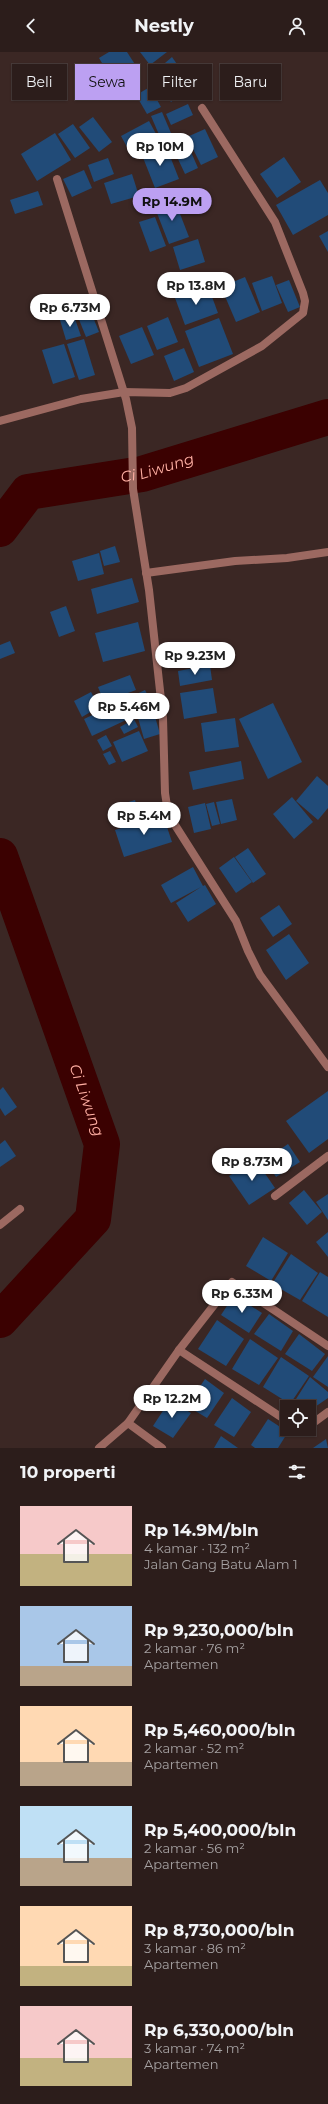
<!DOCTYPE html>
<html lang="id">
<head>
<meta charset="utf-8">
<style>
	body { margin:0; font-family:Montserrat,sans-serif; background:#382a28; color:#f1f3f6; height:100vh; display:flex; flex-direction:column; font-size:15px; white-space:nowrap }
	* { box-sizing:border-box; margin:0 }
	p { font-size:13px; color:#a6a2a3 }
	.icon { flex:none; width:22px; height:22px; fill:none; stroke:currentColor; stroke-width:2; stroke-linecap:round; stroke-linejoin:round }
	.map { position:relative; height:1396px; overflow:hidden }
	.drawer { display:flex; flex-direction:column; background:#2c1d1b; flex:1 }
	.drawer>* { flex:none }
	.banner { position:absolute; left:12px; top:12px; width:304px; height:36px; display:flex; gap:8px }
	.controls { position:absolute; left:280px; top:1348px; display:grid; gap:8px }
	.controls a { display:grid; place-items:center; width:36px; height:36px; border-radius:0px; background:#2c1d1b; box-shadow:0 1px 3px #0004,0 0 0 1px #483b3a; font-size:20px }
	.price { position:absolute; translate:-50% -34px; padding:0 9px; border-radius:14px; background:#fff; color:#222; font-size:13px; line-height:26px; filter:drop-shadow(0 1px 2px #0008) }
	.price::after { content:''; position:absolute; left:50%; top:24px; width:12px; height:9px; margin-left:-6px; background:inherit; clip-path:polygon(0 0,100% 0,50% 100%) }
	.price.current { background:#bca0f2; color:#111 }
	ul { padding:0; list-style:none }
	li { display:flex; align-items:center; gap:12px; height:100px; padding:0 20px }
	li span { display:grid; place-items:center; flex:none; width:112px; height:80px; border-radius:0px; color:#555 }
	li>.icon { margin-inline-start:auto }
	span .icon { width:48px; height:48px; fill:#fffc; stroke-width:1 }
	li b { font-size:17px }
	h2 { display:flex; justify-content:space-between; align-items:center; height:48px; padding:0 20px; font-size:17px }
	.tag { padding:0 14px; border-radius:0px; background:#2c1d1b; box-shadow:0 1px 3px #0004,0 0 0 1px #483b3a; font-size:14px; line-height:36px }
	.tag.current { background:#bca0f2; color:#111 }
	header { display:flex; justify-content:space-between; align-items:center; height:52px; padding:0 20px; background:#2c1d1b; font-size:18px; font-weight:700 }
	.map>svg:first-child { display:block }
</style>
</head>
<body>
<header><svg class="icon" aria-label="back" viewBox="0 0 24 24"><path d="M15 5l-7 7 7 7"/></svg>Nestly<svg class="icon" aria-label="person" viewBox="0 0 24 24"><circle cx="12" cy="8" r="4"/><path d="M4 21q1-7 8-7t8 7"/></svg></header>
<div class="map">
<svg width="328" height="1396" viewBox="0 0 328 1396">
	<rect width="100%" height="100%" fill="#3b2724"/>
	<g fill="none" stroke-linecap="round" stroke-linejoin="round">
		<!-- river -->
		<g stroke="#3b0101" stroke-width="36">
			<path id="s1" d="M0 477 28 440 142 422 328 365"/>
			<path id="s2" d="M0 804 102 1092 93 1167 0 1268"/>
		</g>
	</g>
	<!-- building -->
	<g fill="#214b78">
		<path d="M109 0H127L138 17 114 31 99 6Z"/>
		<path d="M140 0H167L150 13Z"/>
		<path d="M172 5 179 15 166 26 158 17Z"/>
		<path d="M183 23 191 35 171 50 163 38Z"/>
		<path d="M150 35 161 55 147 62 136 43Z"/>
		<path d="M188 52 193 63 171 73 166 62Z"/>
		<path d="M162 60 174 88 163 92 151 64Z"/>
		<path d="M93 65 112 90 99 100 79 75Z"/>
		<path d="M149 69 161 91 133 106 121 84Z"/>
		<path d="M73 72 90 96 75 106 58 82Z"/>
		<path d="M205 77 218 105 201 113 187 85Z"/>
		<path d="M55 81 71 108 37 129 21 102Z"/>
		<path d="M184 84 198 116 185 122 170 90Z"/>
		<path d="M166 94 179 127 155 136 142 103Z"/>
		<path d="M284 105 301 130 277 146 260 122Z"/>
		<path d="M108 106 114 122 94 130 88 113Z"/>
		<path d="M84 118 92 136 72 145 63 127Z"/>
		<path d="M132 122 139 144 111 152 104 131Z"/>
		<path d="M320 128 328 141V163L293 183 276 153Z"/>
		<path d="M38 139 43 153 15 162 10 148Z"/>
		<path d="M175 149 189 185 169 192 155 156Z"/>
		<path d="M155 165 166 194 150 200 139 170Z"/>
		<path d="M328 179V200L319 184Z"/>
		<path d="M198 187 205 210 180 218 173 195Z"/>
		<path d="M272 224 282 251 262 259 252 231Z"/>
		<path d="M245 225 260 260 236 270 221 235Z"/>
		<path d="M289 228 300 255 288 260 276 233Z"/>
		<path d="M208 234 218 261 185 273 175 246Z"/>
		<path d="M89 255 99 280 86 285 76 260Z"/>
		<path d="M74 264 81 284 66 288 60 268Z"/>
		<path d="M168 265 178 290 157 298 147 274Z"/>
		<path d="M219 266 233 302 199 315 185 279Z"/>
		<path d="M142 275 154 303 131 312 119 284Z"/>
		<path d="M84 287 95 323 79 328 67 292Z"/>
		<path d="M64 292 75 325 53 332 42 298Z"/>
		<path d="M184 296 194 320 174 329 164 304Z"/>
		<path d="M115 494 120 510 104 514 100 499Z"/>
		<path d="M99 501 104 522 78 529 72 509Z"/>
		<path d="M132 526 139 550 97 562 91 537Z"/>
		<path d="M66 554 75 579 59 585 50 560Z"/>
		<path d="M138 570 145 599 103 610 95 581Z"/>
		<path d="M10 589 15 601 0 607V593Z"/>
		<path d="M202 593 205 608 179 614 176 599Z"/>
		<path d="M210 613 212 628 180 634 178 619Z"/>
		<path d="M130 623 136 638 104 650 98 635Z"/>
		<path d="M213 636 217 661 184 667 180 641Z"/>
		<path d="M145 638 154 655 92 684 84 667Z"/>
		<path d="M91 640 99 655 82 665 74 649Z"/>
		<path d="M273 651 302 710 268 727 239 667Z"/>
		<path d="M154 661 160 682 144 687 138 666Z"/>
		<path d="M235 666 239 695 205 700 201 671Z"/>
		<path d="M134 667 138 675 124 682 120 675Z"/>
		<path d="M139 679 148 699 122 710 113 690Z"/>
		<path d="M106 683 112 694 103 699 97 688Z"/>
		<path d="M110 699 116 710 109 713 103 702Z"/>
		<path d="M241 709 244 727 193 738 189 720Z"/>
		<path d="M317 724 328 734V756L318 768 296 749Z"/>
		<path d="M292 745 313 770 294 787 273 762Z"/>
		<path d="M232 747 237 768 221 772 216 750Z"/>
		<path d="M135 748 140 765 114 773 109 756Z"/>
		<path d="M214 750 220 772 212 774 206 752Z"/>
		<path d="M205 751 211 777 194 781 188 755Z"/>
		<path d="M163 763 172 790 124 805 115 778Z"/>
		<path d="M248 796 266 822 253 831 235 805Z"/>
		<path d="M234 805 252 830 236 841 219 816Z"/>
		<path d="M193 815 203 834 205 833 216 852 188 870 176 851 201 835 171 851 161 833Z"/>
		<path d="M279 853 292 872 273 885 260 866Z"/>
		<path d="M289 882 309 911 286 928 266 898Z"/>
		<path d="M3 1035 17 1055 5 1064 0 1056V1038Z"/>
		<path d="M328 1039V1087L309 1101 286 1069Z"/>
		<path d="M5 1088 16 1104 0 1115V1092Z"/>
		<path d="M288 1092 300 1110 276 1125 265 1108Z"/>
		<path d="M255 1107 275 1136 249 1153 229 1124Z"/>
		<path d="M304 1138 322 1160 307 1173 289 1151Z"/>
		<path d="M328 1142V1168L316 1150Z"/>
		<path d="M328 1180V1205L316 1190Z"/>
		<path d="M263 1185 288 1201 271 1229 246 1214Z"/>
		<path d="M291 1202 318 1221 300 1248 272 1232Z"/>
		<path d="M320 1220 328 1225V1265L302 1249Z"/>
		<path d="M234 1243 262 1261 249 1281 221 1263Z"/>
		<path d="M269 1262 293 1279 281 1299 254 1282Z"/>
		<path d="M217 1268 244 1287 226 1314 198 1297Z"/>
		<path d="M299 1282 325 1302 312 1319 285 1302Z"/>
		<path d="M250 1287 278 1306 259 1333 232 1317Z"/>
		<path d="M328 1304V1335L313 1325Z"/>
		<path d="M281 1305 309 1324 290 1352 263 1335Z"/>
		<path d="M310 1325 328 1340V1346L309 1359V1355H291Z"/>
		<path d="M205 1327 224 1341 207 1366 187 1354Z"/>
		<path d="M232 1346 251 1360 234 1385 214 1373Z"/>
		<path d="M170 1348 191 1361 173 1386 153 1374Z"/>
		<path d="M268 1367 288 1380 278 1396H255L251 1393Z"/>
		<path d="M221 1384 238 1396H214Z"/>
		<path d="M326 1387 328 1396H313Z"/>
	</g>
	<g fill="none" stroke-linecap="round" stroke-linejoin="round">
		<!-- minor -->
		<g stroke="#9c6961" stroke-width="8">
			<path d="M57 127 126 347 132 376 133 437 149 538 163 666 165 741 167 754 175 773 236 869 248 899 260 923 328 1015"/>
			<path d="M0 369 81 347 124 340 170 341 186 336 262 294 303 261 305 249 303 241 275 170 202 56"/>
			<path d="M146 521 235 509 287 506 328 500"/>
			<path d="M275 1144 328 1104"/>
			<path d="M0 1173 20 1157"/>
			<path d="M179 1298 287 1369"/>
			<path d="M309 1374 328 1360"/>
			<path d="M299 1377 302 1379 304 1377"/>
			<path d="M99 1396 128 1371"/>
			<path d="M162 1396 128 1371 179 1298 232 1230 328 1294"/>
		</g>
	</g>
	<g text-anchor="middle" stroke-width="3.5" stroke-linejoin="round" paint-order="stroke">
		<!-- water labels -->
		<g font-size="15" font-style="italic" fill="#ffafa3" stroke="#311d1a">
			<text dy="5" stroke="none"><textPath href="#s1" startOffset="178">Ci Liwung</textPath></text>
			<text dy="5" stroke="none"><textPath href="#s2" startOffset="259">Ci Liwung</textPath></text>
		</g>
	</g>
</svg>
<div class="controls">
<a><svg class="icon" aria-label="locate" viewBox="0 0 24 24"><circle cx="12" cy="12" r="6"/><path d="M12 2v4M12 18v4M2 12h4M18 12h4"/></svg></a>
</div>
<b class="price" style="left:160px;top:115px">Rp 10M</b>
<b class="price current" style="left:172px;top:170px">Rp 14.9M</b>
<b class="price" style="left:196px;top:254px">Rp 13.8M</b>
<b class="price" style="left:70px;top:276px">Rp 6.73M</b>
<b class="price" style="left:195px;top:624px">Rp 9.23M</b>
<b class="price" style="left:129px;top:675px">Rp 5.46M</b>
<b class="price" style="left:144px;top:784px">Rp 5.4M</b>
<b class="price" style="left:252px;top:1130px">Rp 8.73M</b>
<b class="price" style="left:242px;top:1262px">Rp 6.33M</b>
<b class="price" style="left:172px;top:1367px">Rp 12.2M</b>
<div class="banner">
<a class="tag">Beli</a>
<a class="tag current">Sewa</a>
<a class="tag">Filter</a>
<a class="tag">Baru</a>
</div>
</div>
<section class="drawer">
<h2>10 properti<svg class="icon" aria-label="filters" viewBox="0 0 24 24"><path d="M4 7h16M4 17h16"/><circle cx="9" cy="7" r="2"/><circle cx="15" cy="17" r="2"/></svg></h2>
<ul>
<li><span style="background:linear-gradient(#f6c9c9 60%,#c2b280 0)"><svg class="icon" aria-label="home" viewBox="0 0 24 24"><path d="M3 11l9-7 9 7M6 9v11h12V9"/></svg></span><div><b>Rp 14.9M/bln</b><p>4 kamar · 132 m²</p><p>Jalan Gang Batu Alam 1</p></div></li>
<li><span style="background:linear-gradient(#a9c7e8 75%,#b9a48a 0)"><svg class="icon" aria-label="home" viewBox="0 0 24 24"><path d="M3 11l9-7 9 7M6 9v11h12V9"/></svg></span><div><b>Rp 9,230,000/bln</b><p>2 kamar · 76 m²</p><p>Apartemen</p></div></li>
<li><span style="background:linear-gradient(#ffd9b3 70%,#b9a48a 0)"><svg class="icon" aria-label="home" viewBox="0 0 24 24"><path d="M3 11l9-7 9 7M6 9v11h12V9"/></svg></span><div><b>Rp 5,460,000/bln</b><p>2 kamar · 52 m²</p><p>Apartemen</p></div></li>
<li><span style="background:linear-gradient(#bfe0f5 65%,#b9a48a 0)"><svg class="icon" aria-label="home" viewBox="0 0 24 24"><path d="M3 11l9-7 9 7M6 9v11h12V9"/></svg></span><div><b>Rp 5,400,000/bln</b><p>2 kamar · 56 m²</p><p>Apartemen</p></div></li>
<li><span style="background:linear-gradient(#ffd9b3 75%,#c2b280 0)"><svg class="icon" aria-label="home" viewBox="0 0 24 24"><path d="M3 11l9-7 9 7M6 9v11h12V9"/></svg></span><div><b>Rp 8,730,000/bln</b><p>3 kamar · 86 m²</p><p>Apartemen</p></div></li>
<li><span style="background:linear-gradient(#f6c9c9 65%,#c2b280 0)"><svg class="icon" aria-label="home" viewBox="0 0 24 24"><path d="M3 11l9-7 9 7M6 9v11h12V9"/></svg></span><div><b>Rp 6,330,000/bln</b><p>3 kamar · 74 m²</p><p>Apartemen</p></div></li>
</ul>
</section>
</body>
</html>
